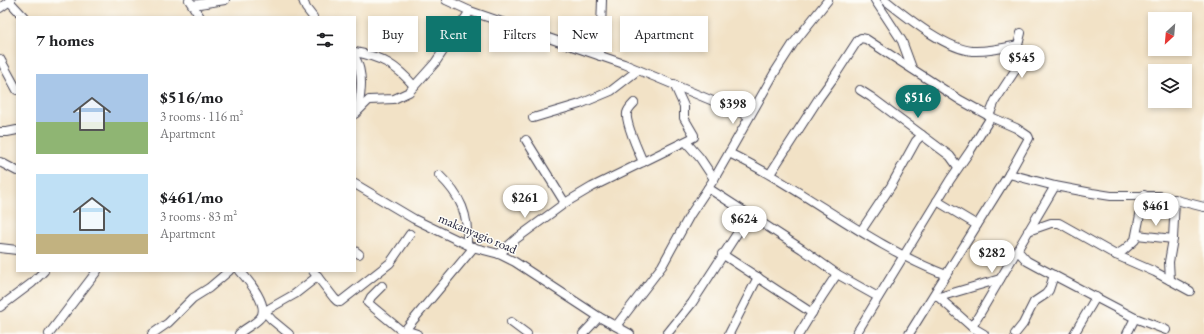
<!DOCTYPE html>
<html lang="en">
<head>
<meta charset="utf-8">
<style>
	body { margin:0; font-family:"EB Garamond",serif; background:#f6f6f6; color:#202124; height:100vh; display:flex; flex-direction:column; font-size:15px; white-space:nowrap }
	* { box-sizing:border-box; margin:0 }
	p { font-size:13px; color:#757577 }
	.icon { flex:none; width:22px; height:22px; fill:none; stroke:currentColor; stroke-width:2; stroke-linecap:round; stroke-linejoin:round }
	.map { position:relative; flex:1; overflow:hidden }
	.drawer { position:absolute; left:16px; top:16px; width:340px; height:256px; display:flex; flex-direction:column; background:#fff; border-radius:0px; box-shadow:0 2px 6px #0003 }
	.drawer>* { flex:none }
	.guide { position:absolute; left:368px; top:16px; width:380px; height:36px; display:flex; gap:8px }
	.needle { width:26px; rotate:206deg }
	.fabs { position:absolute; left:1148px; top:12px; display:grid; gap:8px }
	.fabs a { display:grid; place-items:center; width:44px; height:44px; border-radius:0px; background:#fff; box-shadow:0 2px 6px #0003; font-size:20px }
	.price { position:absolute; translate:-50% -34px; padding:0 9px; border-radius:14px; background:#fff; color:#222; font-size:13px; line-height:26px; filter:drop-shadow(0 1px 2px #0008) }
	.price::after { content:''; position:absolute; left:50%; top:24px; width:12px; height:9px; margin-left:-6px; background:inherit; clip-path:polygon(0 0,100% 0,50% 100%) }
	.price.on { background:#0f766e; color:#fff }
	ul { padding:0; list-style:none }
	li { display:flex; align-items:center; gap:12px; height:100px; padding:0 20px }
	li span { display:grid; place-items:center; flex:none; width:112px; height:80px; border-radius:0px; color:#555 }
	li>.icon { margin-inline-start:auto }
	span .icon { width:48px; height:48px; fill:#fffc; stroke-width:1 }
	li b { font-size:17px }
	h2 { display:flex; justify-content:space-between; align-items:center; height:48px; padding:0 20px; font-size:17px }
	.pill { padding:0 14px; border-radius:0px; background:#fff; box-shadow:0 2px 6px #0003; font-size:14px; line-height:36px }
	.pill.on { background:#0f766e; color:#fff }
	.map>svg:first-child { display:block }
</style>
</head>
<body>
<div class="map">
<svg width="1204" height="334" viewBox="0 0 1204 334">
	<rect width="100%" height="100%" fill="#fdfcf7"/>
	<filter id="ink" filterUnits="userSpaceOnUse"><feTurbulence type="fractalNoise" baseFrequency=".025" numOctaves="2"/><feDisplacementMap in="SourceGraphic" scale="8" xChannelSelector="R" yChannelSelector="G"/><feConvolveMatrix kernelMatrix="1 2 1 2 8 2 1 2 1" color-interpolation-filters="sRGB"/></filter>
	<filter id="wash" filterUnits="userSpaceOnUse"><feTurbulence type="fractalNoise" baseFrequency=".012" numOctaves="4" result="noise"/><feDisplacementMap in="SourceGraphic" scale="16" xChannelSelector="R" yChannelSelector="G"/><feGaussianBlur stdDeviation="0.9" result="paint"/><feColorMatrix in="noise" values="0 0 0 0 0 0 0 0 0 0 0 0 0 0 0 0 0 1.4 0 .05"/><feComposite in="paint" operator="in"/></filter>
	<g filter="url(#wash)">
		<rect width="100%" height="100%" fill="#f2e2c6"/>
	</g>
	<g filter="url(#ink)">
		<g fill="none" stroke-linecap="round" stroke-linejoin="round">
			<!-- minor casing -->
			<g stroke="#413f50" stroke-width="10">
				<g id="minor">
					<path d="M189 0 200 17"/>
					<path d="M303 0 306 8 313 17"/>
					<path d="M446 0 470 11 624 64 749 116"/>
					<path d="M875 0 902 41 912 68"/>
					<path d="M885 0C907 17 944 48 972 51 987 52 1004 48 1018 45"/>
					<path d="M9 1 24 17"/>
					<path d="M193 5 225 0"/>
					<path d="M0 8 11 0"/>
					<path d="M355 52C382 57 396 65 414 86"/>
					<path d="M600 56 602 0"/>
					<path d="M355 57C364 74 361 92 358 110"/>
					<path d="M0 59 17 90"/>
					<path d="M860 90 871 97 950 156 958 167"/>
					<path d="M634 103C631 106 628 109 627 113 625 122 639 153 643 162"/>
					<path d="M355 114 369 100 394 99 409 92 435 63 470 11"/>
					<path d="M989 116 995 101 1016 69 1022 57V54L1018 45 1021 33"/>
					<path d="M533 118 580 104 611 91 638 70"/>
					<path d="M0 132H7L17 130"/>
					<path d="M526 140 565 203"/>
					<path d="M686 142 700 158 714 179"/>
					<path d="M729 153C804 189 868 245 946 275"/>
					<path d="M0 162 17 171"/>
					<path d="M770 174 819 98 832 80 858 40 861 38 866 39 892 56 960 100 991 117 1016 128 1028 136 1029 138 1009 174 909 334"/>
					<path d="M1009 174 1055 186 1092 193 1111 196H1160L1204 207"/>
					<path d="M439 175C461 196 469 215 467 244"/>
					<path d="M355 184 414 219 472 247 499 254 515 262 599 317 630 334"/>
					<path d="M708 188 802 249 837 274 878 297"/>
					<path d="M937 201 977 225"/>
					<path d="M861 231 891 186 916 141 922 135"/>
					<path d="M1028 231 1051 223H1059L1116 255 1155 272 1190 291"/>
					<path d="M1137 235 1173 239"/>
					<path d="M0 248 17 250"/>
					<path d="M1017 250 1027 261 1038 267 1135 318 1166 330"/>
					<path d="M355 251 359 254"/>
					<path d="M499 254 516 239 565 203 592 187 694 137V135L684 118V106L674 84"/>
					<path d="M722 254 812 313"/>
					<path d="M1116 255 1124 250 1135 240 1144 195"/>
					<path d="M313 271 334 298 337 301 340 302 390 263 410 234"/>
					<path d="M1170 280 1169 262 1173 239 1175 199"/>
					<path d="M382 286 371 297 368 303 403 332"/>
					<path d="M935 294 972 327 984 334"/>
					<path d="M939 297 1000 279"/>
					<path d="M0 307 32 283 44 271"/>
					<path d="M263 310 272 320 289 334"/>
					<path d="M265 311 295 294 318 276"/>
					<path d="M511 322 527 334"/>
					<path d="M616 326 662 266 690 215 714 179 729 153 775 72 793 44 828 0"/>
					<path d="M972 327 1055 186"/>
					<path d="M405 330 474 247"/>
					<path d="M403 332 405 330 417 334"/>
					<path d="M49 334 97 271"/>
					<path d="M152 334 168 323 193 298 209 288 229 271"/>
					<path d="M239 334C245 328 253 325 259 319 272 308 248 280 240 271"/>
					<path d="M583 334 599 317"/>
					<path d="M667 334 692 303 749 215"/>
					<path d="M729 334 758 277"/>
					<path d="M799 334 823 295 837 274"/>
					<path d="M856 334 950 180 970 151 991 117"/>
					<path d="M1015 334 1023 324 1034 302 1046 294 1049 290 1054 275"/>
					<path d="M1074 334 1096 297"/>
					<path d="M1127 334 1135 318"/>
				</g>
			</g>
			<!-- minor -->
			<use href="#minor" stroke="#fff" stroke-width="8"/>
		</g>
	</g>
	<g text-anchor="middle" stroke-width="3" stroke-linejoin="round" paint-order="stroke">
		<!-- street labels -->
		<g font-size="13" fill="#22223b" stroke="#fdfcf7">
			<text transform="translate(478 233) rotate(23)" y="5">makanyagio road</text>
		</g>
	</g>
</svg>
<div class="fabs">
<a><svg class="needle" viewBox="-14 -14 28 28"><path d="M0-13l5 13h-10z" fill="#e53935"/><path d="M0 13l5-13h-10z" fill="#757577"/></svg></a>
<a><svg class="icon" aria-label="layers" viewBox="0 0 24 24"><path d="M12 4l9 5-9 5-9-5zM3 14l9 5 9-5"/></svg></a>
</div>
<b class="price" style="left:1022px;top:79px">$545</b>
<b class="price on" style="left:918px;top:119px">$516</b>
<b class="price" style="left:733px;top:125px">$398</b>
<b class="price" style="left:525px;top:219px">$261</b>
<b class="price" style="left:1156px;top:227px">$461</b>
<b class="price" style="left:744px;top:240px">$624</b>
<b class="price" style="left:992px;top:274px">$282</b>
<div class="guide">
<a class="pill">Buy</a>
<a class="pill on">Rent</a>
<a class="pill">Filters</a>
<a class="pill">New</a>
<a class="pill">Apartment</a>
</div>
<section class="drawer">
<h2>7 homes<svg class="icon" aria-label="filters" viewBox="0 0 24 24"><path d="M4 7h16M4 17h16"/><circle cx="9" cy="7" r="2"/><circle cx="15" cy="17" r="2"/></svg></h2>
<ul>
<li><span style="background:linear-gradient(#a9c7e8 60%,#8fb573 0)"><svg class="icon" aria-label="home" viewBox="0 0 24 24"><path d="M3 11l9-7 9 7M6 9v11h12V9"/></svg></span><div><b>$516/mo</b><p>3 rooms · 116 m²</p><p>Apartment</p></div></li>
<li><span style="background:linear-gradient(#bfe0f5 75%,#c2b280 0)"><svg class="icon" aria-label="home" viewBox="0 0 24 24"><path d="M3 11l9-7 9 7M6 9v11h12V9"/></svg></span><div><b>$461/mo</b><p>3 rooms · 83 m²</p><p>Apartment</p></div></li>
</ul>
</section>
</div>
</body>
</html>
